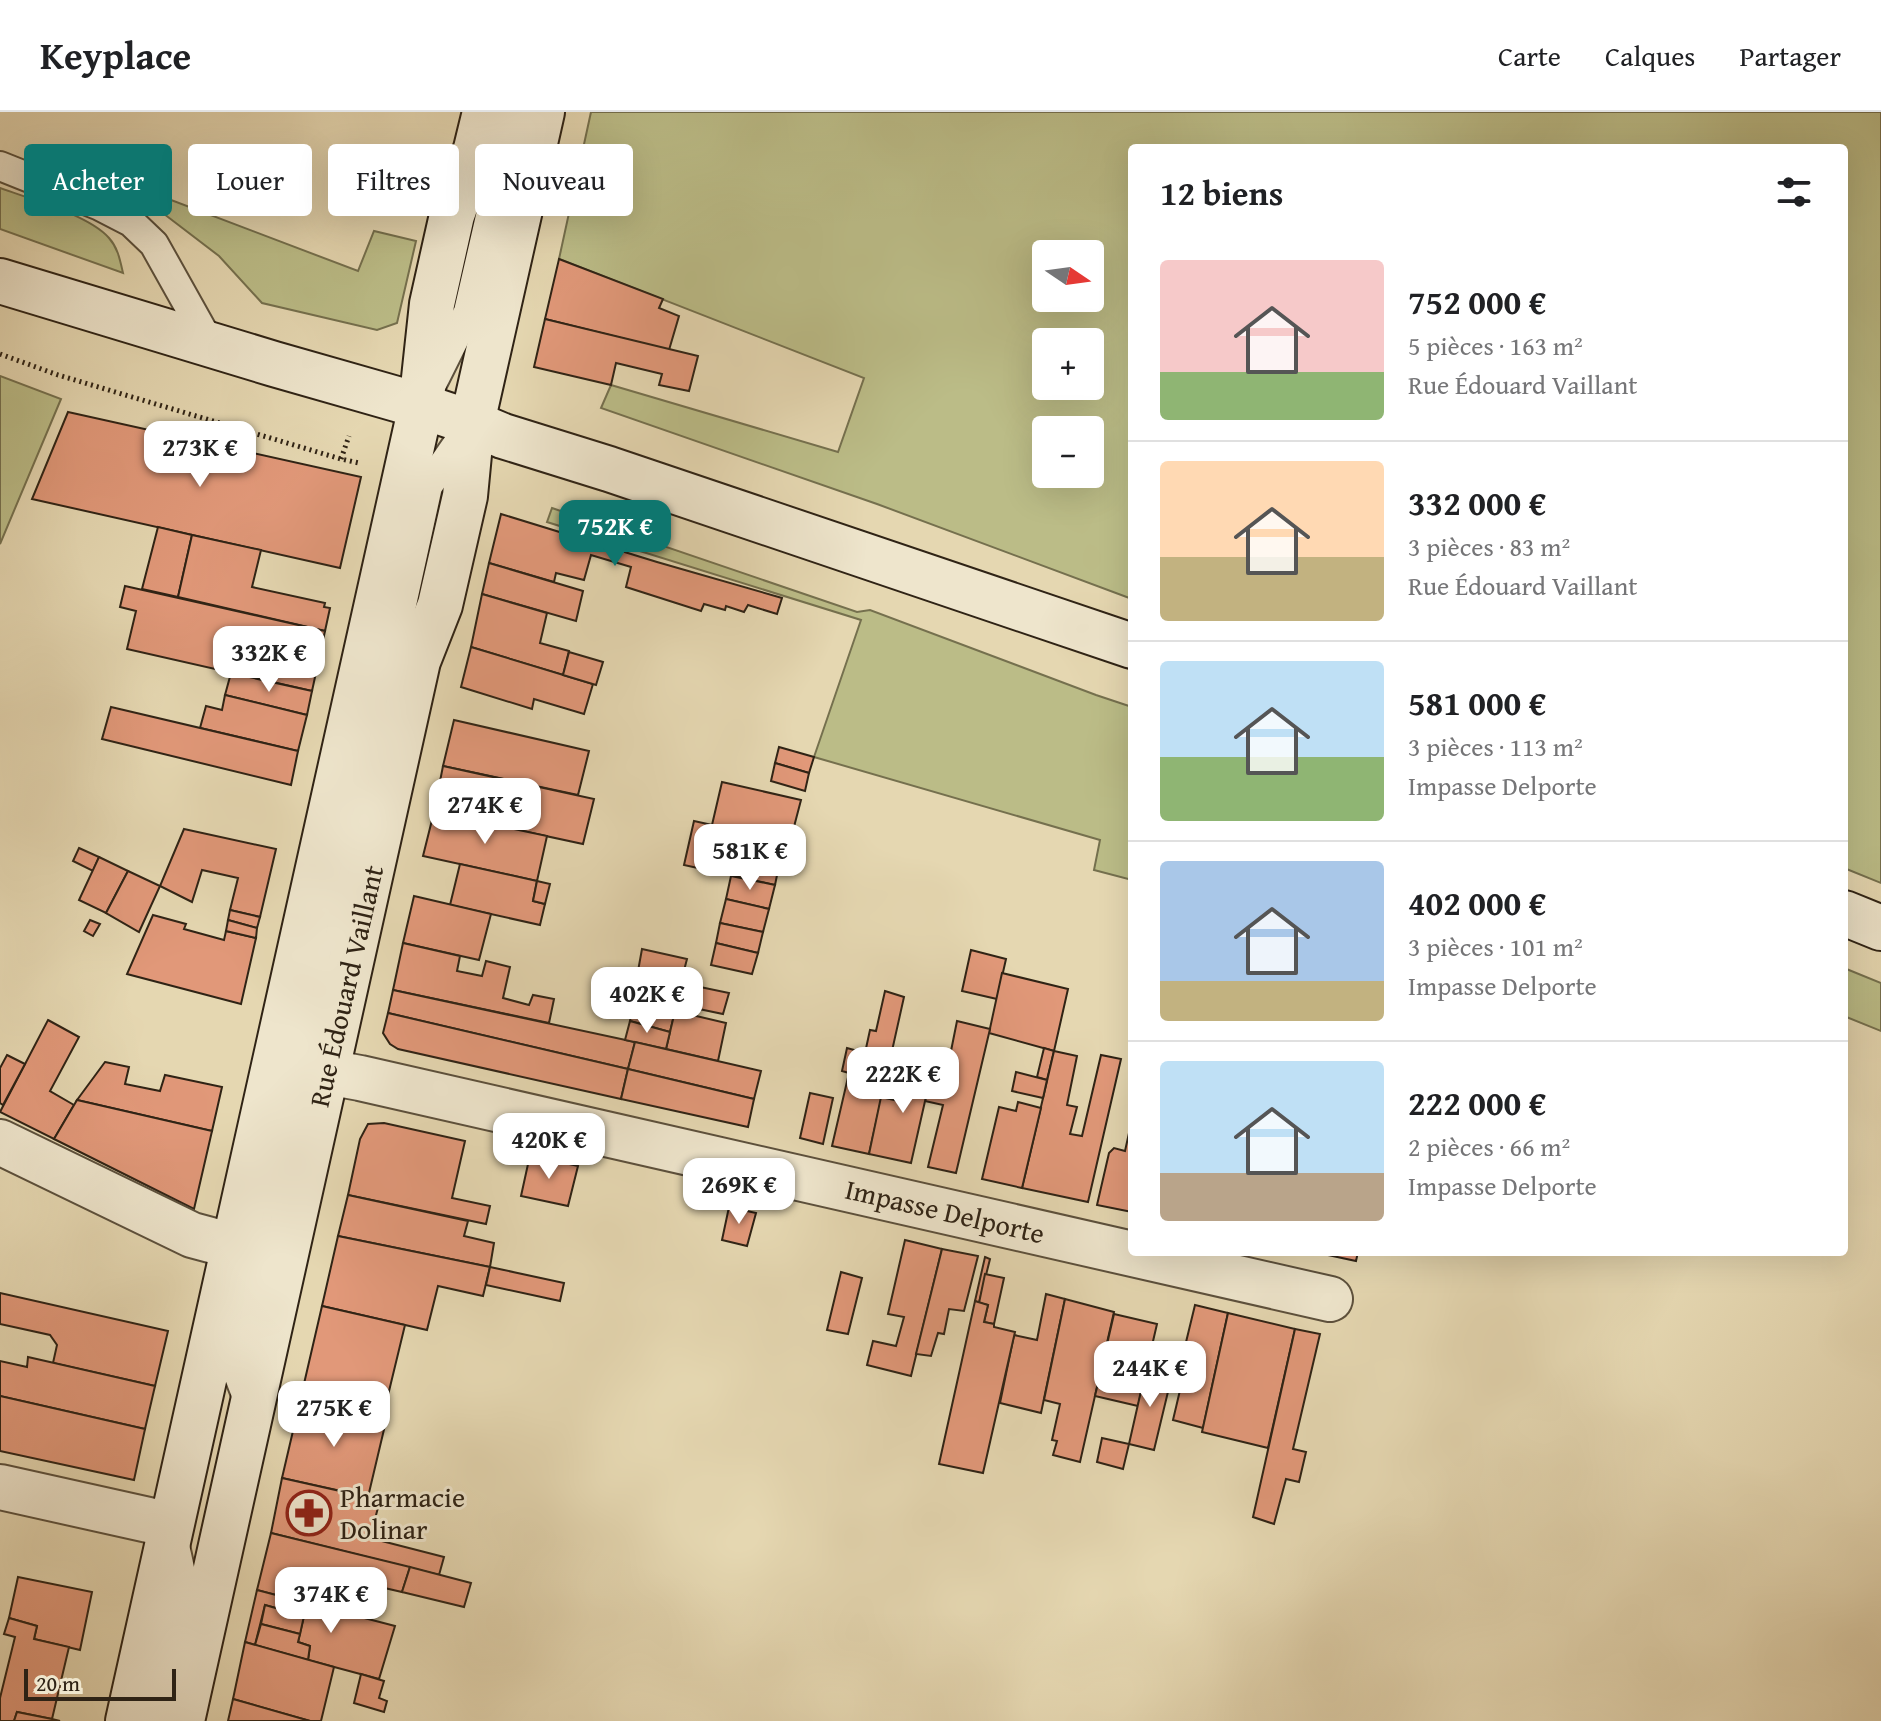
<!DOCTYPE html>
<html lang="fr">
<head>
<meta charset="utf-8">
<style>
	body { margin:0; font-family:"Gentium Book Plus",serif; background:#f6f6f6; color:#202124; height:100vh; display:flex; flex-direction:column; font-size:30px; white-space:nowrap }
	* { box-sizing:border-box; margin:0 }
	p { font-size:26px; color:#757577 }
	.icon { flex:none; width:44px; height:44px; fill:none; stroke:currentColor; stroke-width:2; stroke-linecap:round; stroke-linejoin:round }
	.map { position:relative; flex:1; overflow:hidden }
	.side { position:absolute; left:1128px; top:32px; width:720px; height:1112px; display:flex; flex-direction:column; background:#fff; border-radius:8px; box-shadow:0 8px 32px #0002 }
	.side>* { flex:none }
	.top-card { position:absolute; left:24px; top:32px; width:760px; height:72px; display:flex; gap:16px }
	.needle { width:52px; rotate:103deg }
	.controls { position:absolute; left:1032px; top:128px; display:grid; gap:16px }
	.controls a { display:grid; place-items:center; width:72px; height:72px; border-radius:8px; background:#fff; box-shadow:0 8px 32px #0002; font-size:40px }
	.scale { position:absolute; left:24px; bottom:20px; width:152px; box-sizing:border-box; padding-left:8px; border:4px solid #2f2315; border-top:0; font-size:22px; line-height:28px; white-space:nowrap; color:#2f2315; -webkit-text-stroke:6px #eee5cc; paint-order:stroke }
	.price { position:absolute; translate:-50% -68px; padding:0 18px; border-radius:16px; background:#fff; color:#222; font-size:26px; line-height:52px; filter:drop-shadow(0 2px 4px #0008) }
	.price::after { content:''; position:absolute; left:50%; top:48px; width:24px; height:18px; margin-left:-12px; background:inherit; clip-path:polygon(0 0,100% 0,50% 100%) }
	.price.selected { background:#0f766e; color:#fff }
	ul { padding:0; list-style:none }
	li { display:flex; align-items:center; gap:24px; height:200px; padding:0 32px }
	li+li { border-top:2px solid #e0e0e0 }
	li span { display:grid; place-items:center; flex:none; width:224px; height:160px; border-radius:8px; color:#555 }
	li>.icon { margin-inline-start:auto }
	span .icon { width:96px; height:96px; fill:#fffc; stroke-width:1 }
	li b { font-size:34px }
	h2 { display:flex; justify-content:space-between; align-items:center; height:96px; padding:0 32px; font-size:34px }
	.pill { padding:0 28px; border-radius:8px; background:#fff; box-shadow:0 8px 32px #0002; font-size:28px; line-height:72px }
	.pill.selected { background:#0f766e; color:#fff }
	header { display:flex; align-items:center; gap:48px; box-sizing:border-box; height:112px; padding:0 40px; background:#fff; border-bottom:2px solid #e0e0e0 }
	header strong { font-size:38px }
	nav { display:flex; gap:44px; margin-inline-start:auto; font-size:28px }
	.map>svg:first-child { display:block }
</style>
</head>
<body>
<header>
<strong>Keyplace</strong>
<nav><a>Carte</a><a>Calques</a><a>Partager</a></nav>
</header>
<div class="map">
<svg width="1881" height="1609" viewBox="0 0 1881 1609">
	<rect width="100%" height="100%" fill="#e5d7b1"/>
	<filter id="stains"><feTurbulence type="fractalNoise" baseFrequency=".0025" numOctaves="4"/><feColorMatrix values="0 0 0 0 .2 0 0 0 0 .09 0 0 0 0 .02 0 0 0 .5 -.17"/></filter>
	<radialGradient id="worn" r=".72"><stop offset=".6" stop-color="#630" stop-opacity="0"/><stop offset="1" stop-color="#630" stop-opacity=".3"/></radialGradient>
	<!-- green -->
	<g fill="#bbbc87" stroke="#75704e" stroke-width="2" fill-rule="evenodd">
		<path d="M591 0H1881V771L1844 756V36H1132V487L877 392 601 296 611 273 838 340 864 266 559 147ZM1046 142H1090V186H1046ZM1046 230H1090V274H1046ZM1046 318H1090V362H1046Z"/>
		<path d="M0 76C30 87 89 103 109 126 118 136 120 148 123 161L0 117Z"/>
		<path d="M150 80 358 159 374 119 416 129 397 211 377 218 262 191 219 144 147 89Z"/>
		<path d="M0 264 61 287 0 432Z"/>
		<path d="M552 396 857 500 870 498 1096 583 1132 595V768L1094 758 1100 728 814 645 861 508 547 410Z"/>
		<path d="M1844 856 1881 871V919L1844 904Z"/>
	</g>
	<!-- building -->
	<g fill="#e19879" stroke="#2f2315" stroke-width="2">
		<path d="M559 147 663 187 659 196 679 204 669 238 545 207Z"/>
		<path d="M545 207 698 244 689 279 659 273 662 262 616 251 611 273 534 255Z"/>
		<path d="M68 300 361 365 340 456 32 387Z"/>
		<path d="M501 402 657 450 782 486 777 502 748 493 744 500 726 494 725 498 704 492 701 499 626 475 631 455 591 443 584 468 556 461 554 470 489 451Z"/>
		<path d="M158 415 192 423 178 485 142 477Z"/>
		<path d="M192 423 261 438 252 475 325 491 324 495 330 496 325 519 178 485Z"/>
		<path d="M489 451 583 479 576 509 482 482Z"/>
		<path d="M125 474 325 519 312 579 127 537 136 499 120 495Z"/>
		<path d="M482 482 547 501 540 531 569 539 563 563 471 535Z"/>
		<path d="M471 535 593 572 584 602 534 587 532 597 461 575Z"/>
		<path d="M569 540 603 550 596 573 563 563Z"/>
		<path d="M231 561 312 579 307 603 225 583Z"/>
		<path d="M225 583 307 603 298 639 200 616 206 594 222 598Z"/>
		<path d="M111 595 298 639 291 673 102 627Z"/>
		<path d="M454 608 589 639 578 683 443 654Z"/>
		<path d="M779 635 814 645 809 661 775 651Z"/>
		<path d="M775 651 809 661 805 679 771 669Z"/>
		<path d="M443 654 594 687 583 732 434 700Z"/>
		<path d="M722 670 801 688 790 730 712 713Z"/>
		<path d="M434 700 547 724 537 769 423 744Z"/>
		<path d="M694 709 784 729 775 773 684 753Z"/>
		<path d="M184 717 276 737 260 805 230 798 238 766 202 758 192 790 160 774Z"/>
		<path d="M79 736 99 745 93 759 73 749Z"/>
		<path d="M99 745 128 759 106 801 79 788Z"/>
		<path d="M460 752 537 769 533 789 545 792 540 813 450 793Z"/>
		<path d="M128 759 160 774 139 820 106 801Z"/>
		<path d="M731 764 775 773 769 797 726 787Z"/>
		<path d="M537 769 550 772 545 792 533 789Z"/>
		<path d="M414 784 491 802 479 848 403 831Z"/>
		<path d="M726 787 769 797 763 820 720 811Z"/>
		<path d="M230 798 260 805 257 816 228 808Z"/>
		<path d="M153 803 186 812 184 817 224 828 226 819 256 826 241 892 127 862Z"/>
		<path d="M90 808 100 812 93 824 84 819Z"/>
		<path d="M228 808 257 816 256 826 226 819Z"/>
		<path d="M720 811 763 820 758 841 716 831Z"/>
		<path d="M403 831 460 844 457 859 482 864 486 849 510 855 503 886 529 893 533 883 554 887 549 911 393 878Z"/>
		<path d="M716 831 758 841 752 862 711 853Z"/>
		<path d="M642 837 687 847 681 870 638 859Z"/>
		<path d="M971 838 1006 847 997 887 962 879Z"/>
		<path d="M638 859 681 870 675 892 632 882Z"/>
		<path d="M1002 861 1068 877 1054 939 989 921Z"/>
		<path d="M681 871 729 881 723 902 675 892Z"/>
		<path d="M393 878 635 930 628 957 388 901Z"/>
		<path d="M885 879 904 885 869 1042 832 1034 849 961 842 959 847 936 865 941 870 918 876 919Z"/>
		<path d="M634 889 675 899 670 920 630 909Z"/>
		<path d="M675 899 726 911 718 949 666 937Z"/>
		<path d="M388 901 628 957 621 987 398 937 390 932 383 921Z"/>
		<path d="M48 908 79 925 50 979 74 993 54 1027 0 1000Z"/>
		<path d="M630 909 670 920 666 937 625 928Z"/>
		<path d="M957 909 990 917 956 1061 928 1055 943 993 925 989 935 945 949 949Z"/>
		<path d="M635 930 761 959 754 987 628 957Z"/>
		<path d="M1044 936 1054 939 1047 968 1037 965Z"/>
		<path d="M1054 939 1077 944 1067 993 1077 995 1070 1022 1082 1024 1101 943 1121 947 1088 1090 1022 1076Z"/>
		<path d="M915 940 935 945 911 1051 869 1042 881 985 903 990Z"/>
		<path d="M7 943 25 952 3 993 0 991V956Z"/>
		<path d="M105 950 129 955 125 972 160 979 165 963 222 975 212 1019 77 988Z"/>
		<path d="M628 957 754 987 748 1015 621 987Z"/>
		<path d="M1016 960 1047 968 1043 986 1012 979Z"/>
		<path d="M810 981 833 986 823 1032 800 1026Z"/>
		<path d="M77 988 212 1019 194 1097 54 1027Z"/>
		<path d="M1018 990 1041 996 1022 1076 982 1067 999 995 1016 999Z"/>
		<path d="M384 1011 465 1029 452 1086 490 1094 486 1112 348 1083 360 1027 368 1012Z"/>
		<path d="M1131 1012H1132V1100L1097 1093 1109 1041 1114 1036 1125 1039Z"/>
		<path d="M530 1043 578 1054 568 1094 521 1084Z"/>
		<path d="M348 1083 468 1109 464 1124 494 1131 490 1155 338 1124Z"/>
		<path d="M729 1095 756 1101 747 1134 722 1128Z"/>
		<path d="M338 1124 490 1155 483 1184 438 1174 427 1218 322 1194Z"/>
		<path d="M905 1128 942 1137 911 1264 867 1253 873 1229 896 1234 904 1205 888 1202Z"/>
		<path d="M942 1137 978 1144 964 1199 949 1197 944 1222 938 1221 931 1244 916 1242Z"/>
		<path d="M1314 1140H1358L1356 1149Z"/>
		<path d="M985 1145 990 1147 979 1191 975 1189Z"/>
		<path d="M490 1155 564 1171 560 1189 486 1173Z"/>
		<path d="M841 1160 862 1166 848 1222 827 1218Z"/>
		<path d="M985 1162 1004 1166 994 1212 984 1210 988 1193 979 1191Z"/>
		<path d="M0 1181 168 1219 155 1274 53 1251 57 1233 50 1223 0 1212Z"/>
		<path d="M1046 1182 1065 1187 1041 1301 1000 1291 1014 1223 1037 1228Z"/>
		<path d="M1065 1187 1114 1200 1080 1350 1053 1343 1057 1329 1052 1328 1060 1292 1044 1288Z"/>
		<path d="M975 1189 988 1193 984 1210 994 1212V1215L1015 1220 983 1361 939 1352Z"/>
		<path d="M1195 1193 1228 1201 1203 1316 1173 1308 1185 1257 1180 1255Z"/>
		<path d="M322 1194 405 1213 382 1308 300 1289Z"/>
		<path d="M1228 1201 1295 1217 1268 1336 1202 1320Z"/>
		<path d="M1114 1202 1157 1212 1138 1294 1095 1284Z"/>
		<path d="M1295 1217 1320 1222 1293 1337 1306 1340 1299 1370 1286 1367 1274 1412 1253 1405Z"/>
		<path d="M28 1245 155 1274 145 1317 0 1284V1249L27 1255Z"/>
		<path d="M1146 1257 1172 1263 1154 1338 1129 1332Z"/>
		<path d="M0 1284 145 1317 134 1368 0 1339Z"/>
		<path d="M300 1289 386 1309 368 1385 282 1366Z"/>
		<path d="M1102 1326 1129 1332 1123 1357 1097 1350Z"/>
		<path d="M282 1366 380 1388 370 1426 444 1445 439 1463 271 1421Z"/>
		<path d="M271 1421 410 1455 402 1480 354 1469 346 1502 257 1478Z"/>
		<path d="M410 1455 471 1471 464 1495 402 1480Z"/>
		<path d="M18 1465 92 1480 80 1538 34 1527 37 1514 9 1506Z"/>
		<path d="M257 1478 395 1514 379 1567 308 1548 310 1534 298 1530 304 1504 265 1493 255 1533 245 1530Z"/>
		<path d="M265 1493 304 1504 300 1522 261 1512Z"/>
		<path d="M9 1506 37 1514 34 1527 69 1535 52 1607 17 1600 14 1609H0V1586L15 1525 4 1522Z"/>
		<path d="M261 1512 300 1522 298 1530 310 1534 308 1548 255 1533Z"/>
		<path d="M245 1530 334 1555 321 1609H310L233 1587Z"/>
		<path d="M361 1562 384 1569 379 1586 387 1589 384 1600 354 1591Z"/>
		<path d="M233 1587 310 1609H228Z"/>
		<path d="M17 1600 52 1607 60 1609H14Z"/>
	</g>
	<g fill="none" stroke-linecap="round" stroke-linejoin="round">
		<!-- service casing -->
		<g stroke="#5c503c" stroke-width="32">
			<g id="service">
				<path d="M0 54 100 94 131 110 154 132 210 232"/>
				<path d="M433 270 468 200 514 0"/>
				<path d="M250 1293 235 1254 428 374 467 318"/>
				<path d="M156 1609 185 1480 174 1429"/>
			</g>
		</g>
		<!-- minor casing -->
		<g stroke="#5c503c" stroke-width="48">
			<g id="minor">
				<path d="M327 960 360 966 1330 1187"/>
				<path d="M0 1030 192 1123 233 1134"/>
				<path d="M0 1375 171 1413"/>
			</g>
		</g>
		<!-- secondary casing -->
		<g stroke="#2f2315" stroke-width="48">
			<g id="secondary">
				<path d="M0 169 274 252 421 294 472 311 503 324 609 357 1132 534"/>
				<path d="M1844 801 1881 816"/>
				<path d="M128 1609 421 294 432 192 452 103 476 37 485 0"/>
				<path d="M182 1609 418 549 440 493 465 384 472 311 542 0"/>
			</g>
		</g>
		<!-- path -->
		<g stroke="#2f2315" stroke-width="5" stroke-dasharray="2 4" stroke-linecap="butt">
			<path d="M0 242 58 263 341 347 359 351"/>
			<path d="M341 347 349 324"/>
		</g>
		<!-- service -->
		<use href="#service" stroke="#eee5cc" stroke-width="28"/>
		<!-- minor -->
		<use href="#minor" stroke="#eee5cc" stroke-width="44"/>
		<!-- secondary -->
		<use href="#secondary" stroke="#eee5cc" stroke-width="44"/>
	</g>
	<!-- icons -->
	<defs>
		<g id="pharmacy-ring" transform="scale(2.3)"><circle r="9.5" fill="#eee5cc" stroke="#8f2418" stroke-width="1.5"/><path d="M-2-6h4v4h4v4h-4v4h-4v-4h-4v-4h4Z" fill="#8f2418"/></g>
	</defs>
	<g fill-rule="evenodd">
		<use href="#pharmacy-ring" x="309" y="1401"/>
	</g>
	<g text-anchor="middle" stroke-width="6" stroke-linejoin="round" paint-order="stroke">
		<!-- street labels -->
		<g font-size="28" fill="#2f2315" stroke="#eee5cc">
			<text transform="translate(346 874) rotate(-77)" y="10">Rue Édouard Vaillant</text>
			<text transform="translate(945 1099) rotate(13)" y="10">Impasse Delporte</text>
		</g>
		<!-- poi labels -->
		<g font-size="28" fill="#2f2315" stroke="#eee5cc" text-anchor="start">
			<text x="340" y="1395">Pharmacie<tspan x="340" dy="32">Dolinar</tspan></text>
		</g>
	</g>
	<rect width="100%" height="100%" filter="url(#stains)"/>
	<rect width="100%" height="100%" fill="url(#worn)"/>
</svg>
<div class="controls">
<a><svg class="needle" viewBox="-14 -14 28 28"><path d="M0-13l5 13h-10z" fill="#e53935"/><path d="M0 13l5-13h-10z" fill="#757577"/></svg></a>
<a>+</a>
<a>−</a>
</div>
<div class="scale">20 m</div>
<b class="price" style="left:200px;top:377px">273K €</b>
<b class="price selected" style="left:615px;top:456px">752K €</b>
<b class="price" style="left:269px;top:582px">332K €</b>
<b class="price" style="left:485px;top:734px">274K €</b>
<b class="price" style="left:750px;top:780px">581K €</b>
<b class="price" style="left:647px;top:923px">402K €</b>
<b class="price" style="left:903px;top:1003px">222K €</b>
<b class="price" style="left:549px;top:1069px">420K €</b>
<b class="price" style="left:739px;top:1114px">269K €</b>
<b class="price" style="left:1150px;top:1297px">244K €</b>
<b class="price" style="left:334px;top:1337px">275K €</b>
<b class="price" style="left:331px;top:1523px">374K €</b>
<div class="top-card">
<a class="pill selected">Acheter</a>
<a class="pill">Louer</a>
<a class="pill">Filtres</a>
<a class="pill">Nouveau</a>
</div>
<section class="side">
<h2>12 biens<svg class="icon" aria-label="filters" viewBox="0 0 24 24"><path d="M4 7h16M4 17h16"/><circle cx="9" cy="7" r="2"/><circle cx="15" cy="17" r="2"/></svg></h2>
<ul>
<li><span style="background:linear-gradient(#f6c9c9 70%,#8fb573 0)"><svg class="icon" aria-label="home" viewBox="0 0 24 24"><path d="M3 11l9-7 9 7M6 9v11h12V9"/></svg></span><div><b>752 000 €</b><p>5 pièces · 163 m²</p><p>Rue Édouard Vaillant</p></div></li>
<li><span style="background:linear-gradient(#ffd9b3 60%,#c2b280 0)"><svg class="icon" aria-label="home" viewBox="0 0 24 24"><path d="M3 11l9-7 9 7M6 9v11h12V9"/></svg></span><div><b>332 000 €</b><p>3 pièces · 83 m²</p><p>Rue Édouard Vaillant</p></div></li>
<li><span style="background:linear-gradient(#bfe0f5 60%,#8fb573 0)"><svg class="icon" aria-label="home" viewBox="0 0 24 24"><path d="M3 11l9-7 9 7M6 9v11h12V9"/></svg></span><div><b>581 000 €</b><p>3 pièces · 113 m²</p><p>Impasse Delporte</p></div></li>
<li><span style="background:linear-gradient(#a9c7e8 75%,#c2b280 0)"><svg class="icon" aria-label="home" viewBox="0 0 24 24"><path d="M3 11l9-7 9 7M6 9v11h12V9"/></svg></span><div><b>402 000 €</b><p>3 pièces · 101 m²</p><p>Impasse Delporte</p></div></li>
<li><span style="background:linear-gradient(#bfe0f5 70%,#b9a48a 0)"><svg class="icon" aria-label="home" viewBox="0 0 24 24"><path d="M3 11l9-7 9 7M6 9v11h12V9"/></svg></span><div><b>222 000 €</b><p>2 pièces · 66 m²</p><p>Impasse Delporte</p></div></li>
</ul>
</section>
</div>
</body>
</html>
